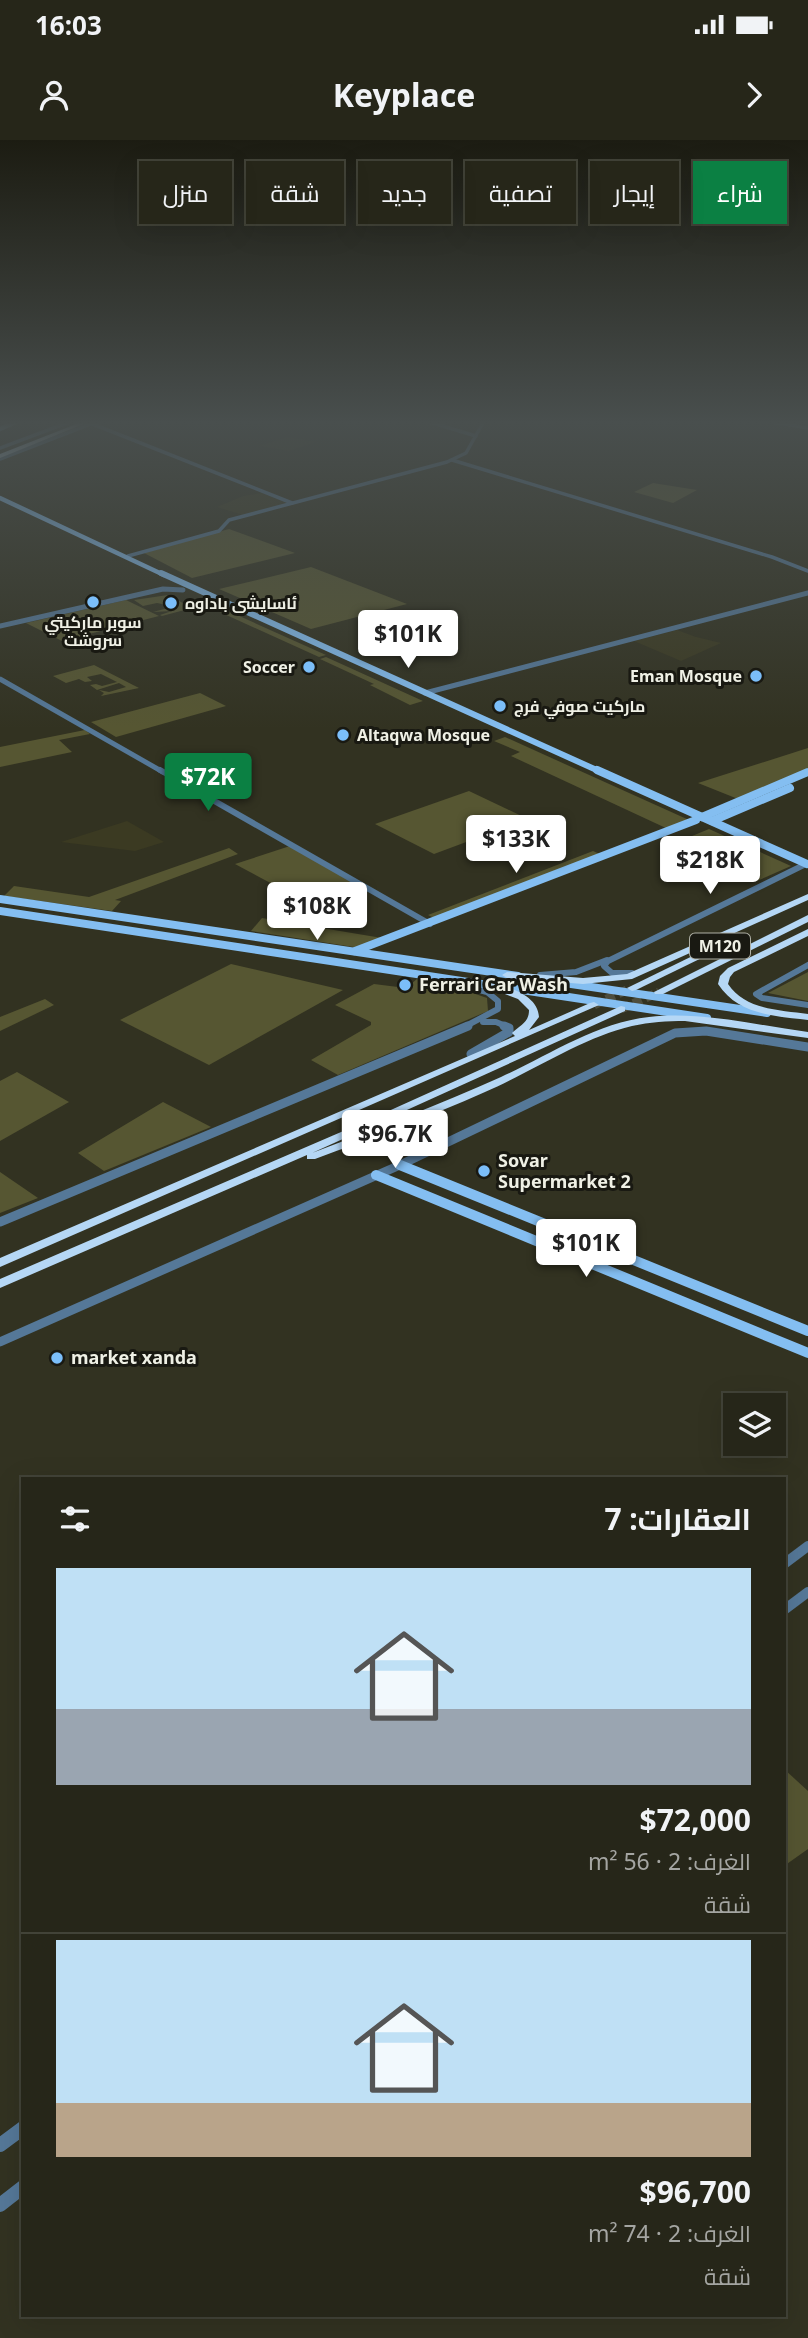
<!DOCTYPE html>
<html lang="ar">
<head>
<meta charset="utf-8">
<style>
	body { margin:0; font-family:"Noto Sans",Cairo,sans-serif; background:#2e2e22; color:#f1f3f6; direction:rtl; height:100vh; display:flex; flex-direction:column; font-size:26px; white-space:nowrap }
	* { box-sizing:border-box; margin:0 }
	p { font-size:23px; color:#a4a5a2 }
	.icon { flex:none; width:38px; height:38px; fill:none; stroke:currentColor; stroke-width:2; stroke-linecap:round; stroke-linejoin:round }
	.map { position:relative; flex:1; overflow:hidden; direction:ltr }
	.sheet { position:absolute; left:21px; top:1337px; width:765px; height:840px; display:flex; flex-direction:column; background:#262619; border-radius:0px; box-shadow:0 7px 28px #0002,0 0 0 2px #424338; direction:rtl }
	.sheet>* { flex:none }
	.hud { position:absolute; left:21px; top:21px; width:766px; height:63px; direction:rtl; display:flex; gap:14px }
	.buttons { position:absolute; left:723px; top:1253px; display:grid; gap:14px }
	.buttons a { display:grid; place-items:center; width:63px; height:63px; border-radius:0px; background:#262619; box-shadow:0 7px 28px #0002,0 0 0 2px #424338; font-size:35px }
	.price { position:absolute; translate:-50% -60px; padding:0 16px; border-radius:7px; background:#fff; color:#222; font-size:23px; line-height:46px; filter:drop-shadow(0 2px 4px #0008) }
	.price::after { content:''; position:absolute; left:50%; top:42px; width:21px; height:16px; margin-left:-10px; background:inherit; clip-path:polygon(0 0,100% 0,50% 100%) }
	.price.selected { background:#0b8043; color:#fff }
	ul { padding:0; list-style:none }
	li { display:grid; align-content:center; gap:14px; height:371px; padding:0 35px }
	li+li { border-top:2px solid #424338 }
	li span { display:grid; place-items:center; height:217px; border-radius:0px; color:#555 }
	li>.icon { margin-inline-start:auto }
	span .icon { width:126px; height:126px; fill:#fffc; stroke-width:1 }
	li b { font-size:30px }
	h2 { display:flex; justify-content:space-between; align-items:center; height:84px; padding:0 35px; font-size:30px }
	.pill { padding:0 24px; border-radius:0px; background:#262619; box-shadow:0 7px 28px #0002,0 0 0 2px #424338; font-size:24px; line-height:63px }
	.pill.selected { background:#0b8043; color:#fff }
	.status { display:flex; justify-content:space-between; align-items:center; height:49px; padding:0 35px; background:#262619; direction:ltr }
	.status svg { height:19px; fill:currentColor }
	header { display:flex; justify-content:space-between; align-items:center; height:91px; padding:0 35px; background:#262619; font-size:32px; font-weight:700 }
	.map>svg:first-child { display:block }
</style>
</head>
<body>
<div class="status"><b>16:03</b><svg viewBox="0 0 49 12"><path d="M0 12V9h3v3zM5 12V6h3v6zM10 12V3h3v9zM15 12V0h3v12zM26 1h20v11H26zM47 4h2v5h-2z"/></svg></div>
<header><svg class="icon" aria-label="forward" viewBox="0 0 24 24"><path d="M9 5l7 7-7 7"/></svg>Keyplace<svg class="icon" aria-label="person" viewBox="0 0 24 24"><circle cx="12" cy="8" r="4"/><path d="M4 21q1-7 8-7t8 7"/></svg></header>
<div class="map">
<svg width="808" height="2198" viewBox="0 0 808 2198">
	<rect width="100%" height="100%" fill="#323221"/>
	<!-- built -->
	<g fill="#3b3a22">
		<path d="M287 297 316 302 289 311 259 306Z"/>
		<path d="M262 353 290 364 243 375 217 367 243 356Z"/>
		<path d="M677 490 696 497 721 503 681 521 634 501Z"/>
		<path d="M127 681 164 702 135 711 61 702Z"/>
	</g>
	<!-- green -->
	<g fill="#565632">
		<path d="M653 343 697 350 673 363 634 352Z"/>
		<path d="M229 389 295 413 192 438 144 413Z"/>
		<path d="M311 427 407 464 311 489 219 449Z"/>
		<path d="M168 455 192 468 162 476 160 475 172 471 153 472 168 468 167 465 157 463 143 466 134 460Z"/>
		<path d="M126 460 159 476 62 501 26 483Z"/>
		<path d="M217 466 326 515 319 517 211 468Z"/>
		<path d="M326 517 423 561 410 565 370 545 374 544 320 519Z"/>
		<path d="M94 525 139 548 101 556 104 553 99 550 109 552 126 547 119 543 97 550 90 545 96 544 102 546 117 542 101 534 87 537 92 541 85 542 79 539 66 543 53 536Z"/>
		<path d="M200 553 226 566 116 597 91 582Z"/>
		<path d="M85 590 90 594 59 600 72 612 0 627V607Z"/>
		<path d="M505 597 689 680 668 689 511 616 520 612 494 601Z"/>
		<path d="M808 608V630L738 659 698 643Z"/>
		<path d="M469 651 528 679 434 714 375 684Z"/>
		<path d="M709 689 791 726 757 741 675 703Z"/>
		<path d="M290 706 356 744 278 747 235 724Z"/>
		<path d="M229 708 238 714 115 760 121 761 112 771 4 756 14 746 89 757Z"/>
		<path d="M593 711 602 715 436 779 428 775Z"/>
		<path d="M262 778 388 799 360 808 251 791Z"/>
		<path d="M231 824 343 850 209 925 120 880Z"/>
		<path d="M808 832V861L768 853Z"/>
		<path d="M417 839 464 850 487 858 488 871 338 935 311 920 371 885V882L335 865 374 844 406 848Z"/>
		<path d="M45 859 54 865 0 891V877Z"/>
		<path d="M17 932 69 962 0 1001V941Z"/>
		<path d="M163 962 211 987 104 1031 78 1013Z"/>
		<path d="M0 1032 38 1058 0 1073Z"/>
		<path d="M784 1629 808 1651V1709L784 1726Z"/>
	</g>
	<g fill="none" stroke-linecap="round" stroke-linejoin="round">
		<!-- highway-tunnel -->
		<g stroke="#4e4e3e" stroke-width="9" stroke-dasharray="9 4.5" stroke-linecap="butt">
			<path d="M594 865 631 848"/>
			<path d="M621 869 659 852"/>
		</g>
		<!-- minor-far5 -->
		<g stroke="#557898" stroke-width="3.5">
			<path d="M426 281 476 296"/>
			<path d="M765 281 808 288"/>
			<path d="M90 283 292 363"/>
			<path d="M0 308 72 281"/>
			<path d="M0 319 93 283"/>
			<path d="M452 320 772 417 808 431"/>
			<path d="M128 416 219 391 229 380 447 322 466 313 484 281"/>
		</g>
		<!-- minor-far4 -->
		<g stroke="#557898" stroke-width="5">
			<path d="M0 486 163 449 183 450"/>
			<path d="M0 539 163 632"/>
			<path d="M425 553 808 453"/>
		</g>
		<!-- minor-far3 -->
		<g stroke="#557898" stroke-width="6">
			<path d="M160 630 430 784"/>
			<path d="M808 825 756 854 762 858 808 865"/>
			<path d="M632 833H612L604 826 608 821 808 723"/>
			<path d="M540 835 576 832 607 820"/>
			<path d="M453 843 487 852 498 861V869L464 887"/>
			<path d="M483 882H496L508 887"/>
		</g>
		<!-- minor-far2 -->
		<g stroke="#557898" stroke-width="9">
			<path d="M471 914 509 892V888L504 886"/>
			<path d="M0 1082 468 886"/>
			<path d="M0 1202 400 1025 675 893 706 891 808 907"/>
		</g>
		<!-- minor-far1 -->
		<g stroke="#557898" stroke-width="10">
			<path d="M784 1424 808 1406"/>
			<path d="M784 1470 808 1452"/>
		</g>
		<!-- minor -->
		<g stroke="#557898" stroke-width="14">
			<path d="M0 2005 23 1988"/>
			<path d="M0 2065 23 2047"/>
		</g>
		<!-- major-far3 -->
		<g stroke="#84bef1" stroke-width="4.5">
			<path d="M0 289 18 281"/>
			<path d="M0 358 164 435"/>
		</g>
		<!-- major-far2 -->
		<path stroke="#84bef1" stroke-width="6" d="M161 433 601 632"/>
		<!-- major-far1 -->
		<g stroke="#84bef1" stroke-width="8">
			<path d="M597 630 807 724"/>
			<path d="M702 677 808 632"/>
			<path d="M712 681 790 648"/>
			<path d="M0 759 518 836"/>
			<path d="M0 771 707 878"/>
			<path d="M355 811 696 680"/>
			<path d="M544 840 767 873"/>
		</g>
		<!-- major -->
		<g stroke="#84bef1" stroke-width="10">
			<path d="M400 1025 808 1191"/>
			<path d="M376 1035 808 1213"/>
		</g>
		<!-- highway -->
		<g fill="#b5d7f5" fill-rule="evenodd">
			<path d="M84 281H91L0 318V314Z"/>
			<path d="M808 754V760L632 839 583 844 507 838 502 835 507 832 583 838 627 834Z"/>
			<path d="M808 775V782L663 854H655L654 852Z"/>
			<path d="M808 789V796L734 832 730 837 728 844C745 870 780 870 808 874V880C775 876 738 875 718 844L720 836 728 828Z"/>
			<path d="M713 806 716 807V811L636 850 632 851 627 848Z"/>
			<path d="M491 842C509 847 538 855 539 877L529 890 590 863 594 862 599 865 0 1127V1118L515 896 512 893C520 885 529 883 529 870L518 859 487 847 486 845Z"/>
			<path d="M621 866 625 867V871L312 1013C375 989 439 965 501 937 548 916 595 883 649 877 702 871 755 885 808 892V898L685 881C667 881 650 882 632 886 584 897 531 932 485 952 429 977 372 998 315 1019H307V1015L0 1148V1139L362 983Z"/>
		</g>
	</g>
	<!-- sky -->
	<linearGradient id="sky" x2="0" y2="1"><stop stop-color="#1c1c12"/><stop offset="0.48" stop-color="#494f4e"/><stop offset="1" stop-color="#494f4e" stop-opacity="0"/></linearGradient>
	<rect width="808" height="589" fill="url(#sky)"/>
	<!-- markers -->
	<g fill="#7bbef9" stroke="#191912" stroke-width="2.5">
		<circle cx="93" cy="462" r="7"/>
		<circle cx="171" cy="463" r="7"/>
		<circle cx="309" cy="527" r="7"/>
		<circle cx="756" cy="536" r="7"/>
		<circle cx="500" cy="566" r="7"/>
		<circle cx="343" cy="595" r="7"/>
		<circle cx="405" cy="845" r="7"/>
		<circle cx="484" cy="1031" r="7"/>
		<circle cx="57" cy="1218" r="7"/>
	</g>
	<g text-anchor="middle" stroke-width="6" stroke-linejoin="round" paint-order="stroke">
		<!-- far-poi labels -->
		<g font-size="16" font-weight="bold" fill="#eff0e5" stroke="#191912" text-anchor="start">
			<text x="185" y="469">ئاسايشى باداوه</text>
			<text x="93" y="488" text-anchor="middle">سوبر ماركيتي<tspan x="93" dy="18">سروشت</tspan></text>
			<text x="295" y="533" text-anchor="end">Soccer</text>
			<text x="742" y="542" text-anchor="end">Eman Mosque</text>
			<text x="514" y="572">ماركيت صوفي فرج</text>
			<text x="357" y="601">Altaqwa Mosque</text>
		</g>
		<!-- shield labels -->
		<rect fill="#191912" stroke="#afb0a6" stroke-width="2" x="690" y="793.5" width="60" height="25" rx="5"/>
		<g font-size="16" font-weight="bold" fill="#eff0e5">
			<text x="720" y="812">M120</text>
		</g>
		<!-- poi labels -->
		<g font-size="18" font-weight="bold" fill="#eff0e5" stroke="#191912" text-anchor="start">
			<text x="419" y="851">Ferrari Car Wash</text>
			<text x="498" y="1027">Sovar<tspan x="498" dy="21">Supermarket 2</tspan></text>
			<text x="71" y="1224">market xanda</text>
		</g>
	</g>
</svg>
<div class="buttons">
<a><svg class="icon" aria-label="layers" viewBox="0 0 24 24"><path d="M12 4l9 5-9 5-9-5zM3 14l9 5 9-5"/></svg></a>
</div>
<b class="price" style="left:408px;top:530px">$101K</b>
<b class="price selected" style="left:208px;top:673px">$72K</b>
<b class="price" style="left:516px;top:735px">$133K</b>
<b class="price" style="left:710px;top:756px">$218K</b>
<b class="price" style="left:317px;top:802px">$108K</b>
<b class="price" style="left:395px;top:1030px">$96.7K</b>
<b class="price" style="left:586px;top:1139px">$101K</b>
<div class="hud">
<a class="pill selected">شراء</a>
<a class="pill">إيجار</a>
<a class="pill">تصفية</a>
<a class="pill">جديد</a>
<a class="pill">شقة</a>
<a class="pill">منزل</a>
</div>
<section class="sheet">
<h2>العقارات: 7<svg class="icon" aria-label="filters" viewBox="0 0 24 24"><path d="M4 7h16M4 17h16"/><circle cx="9" cy="7" r="2"/><circle cx="15" cy="17" r="2"/></svg></h2>
<ul>
<li><span style="background:linear-gradient(#bfe0f5 65%,#9aa5b1 0)"><svg class="icon" aria-label="home" viewBox="0 0 24 24"><path d="M3 11l9-7 9 7M6 9v11h12V9"/></svg></span><div><b>$72,000</b><p>الغرف: 2 · 56 m²</p><p>شقة</p></div></li>
<li><span style="background:linear-gradient(#bfe0f5 75%,#b9a48a 0)"><svg class="icon" aria-label="home" viewBox="0 0 24 24"><path d="M3 11l9-7 9 7M6 9v11h12V9"/></svg></span><div><b>$96,700</b><p>الغرف: 2 · 74 m²</p><p>شقة</p></div></li>
</ul>
</section>
</div>
</body>
</html>
